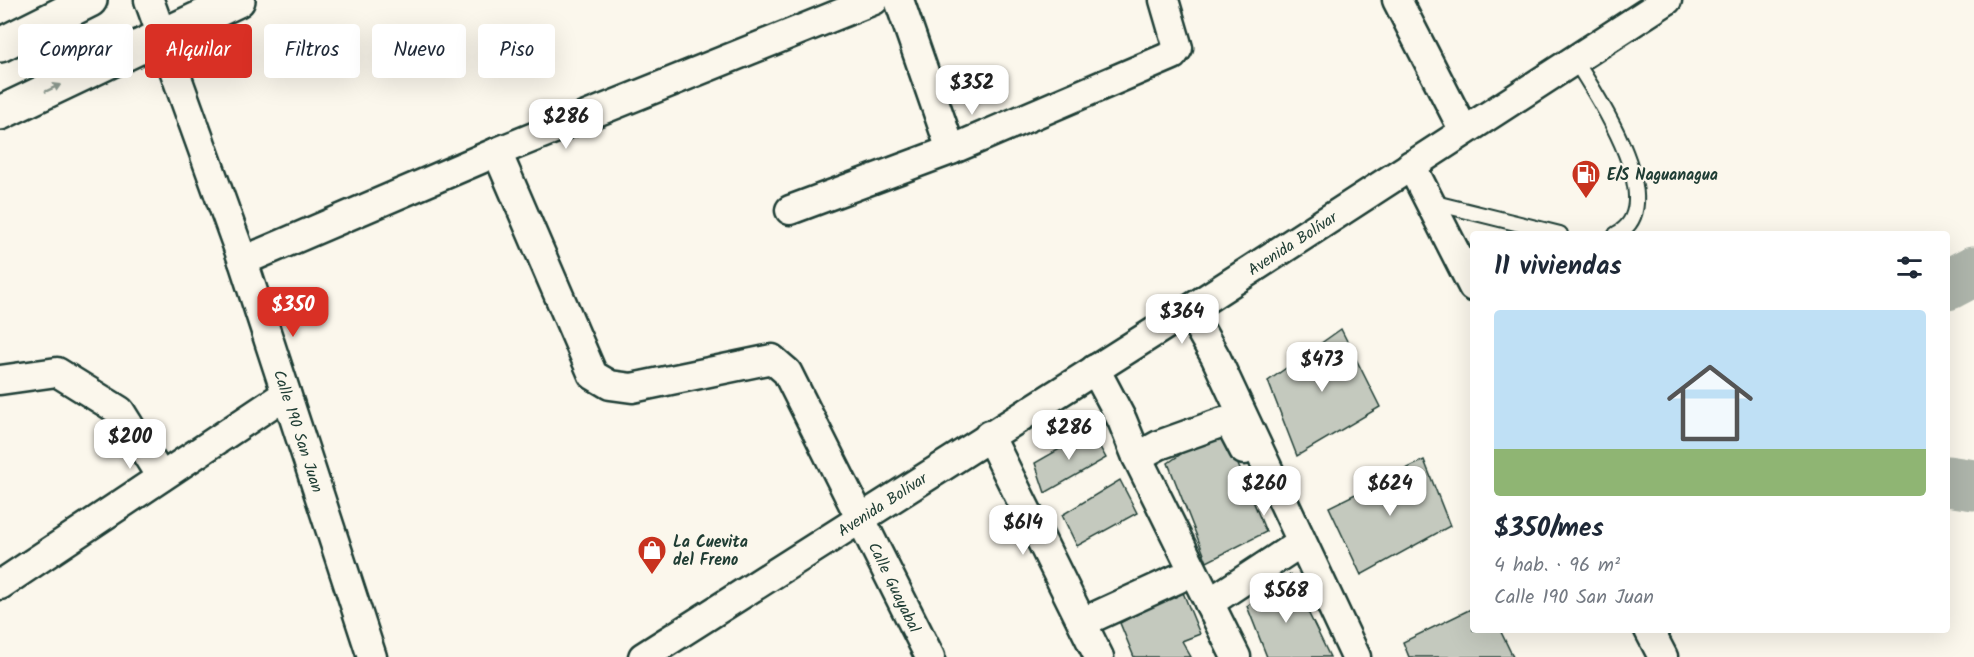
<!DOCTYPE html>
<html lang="es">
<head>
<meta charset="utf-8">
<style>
	body { margin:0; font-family:Kalam,sans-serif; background:#f2f2f3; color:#1f2937; height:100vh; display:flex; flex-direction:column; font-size:22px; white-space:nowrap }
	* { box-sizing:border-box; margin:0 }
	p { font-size:20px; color:#747a83 }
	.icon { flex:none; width:33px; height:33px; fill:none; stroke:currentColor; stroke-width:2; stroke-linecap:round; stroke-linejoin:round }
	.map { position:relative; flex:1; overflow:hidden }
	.details { position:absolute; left:1470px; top:231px; width:480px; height:402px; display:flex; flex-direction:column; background:#fff; border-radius:6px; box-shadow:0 6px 24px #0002 }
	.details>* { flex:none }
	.guide { position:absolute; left:18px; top:24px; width:570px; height:54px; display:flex; gap:12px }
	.price { position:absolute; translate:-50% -51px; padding:0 14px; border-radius:12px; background:#fff; color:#222; font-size:20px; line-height:39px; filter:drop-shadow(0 2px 3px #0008) }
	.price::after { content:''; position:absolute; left:50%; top:36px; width:18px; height:14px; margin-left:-9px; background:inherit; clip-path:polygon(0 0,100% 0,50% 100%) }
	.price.current { background:#d93025; color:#fff }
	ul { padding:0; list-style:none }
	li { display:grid; align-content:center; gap:12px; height:318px; padding:0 24px }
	li span { display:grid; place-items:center; height:186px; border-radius:6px; color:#555 }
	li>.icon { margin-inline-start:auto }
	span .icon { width:108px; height:108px; fill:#fffc; stroke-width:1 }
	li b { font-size:26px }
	h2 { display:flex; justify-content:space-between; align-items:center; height:72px; padding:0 24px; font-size:26px }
	.pill { padding:0 21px; border-radius:6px; background:#fff; box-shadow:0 6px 24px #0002; font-size:21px; line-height:54px }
	.pill.current { background:#d93025; color:#fff }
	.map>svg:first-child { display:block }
</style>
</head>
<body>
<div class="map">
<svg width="1974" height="657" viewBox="0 0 1974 657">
	<rect width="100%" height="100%" fill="#fbf7ec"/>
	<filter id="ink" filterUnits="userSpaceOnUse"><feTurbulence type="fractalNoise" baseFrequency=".0167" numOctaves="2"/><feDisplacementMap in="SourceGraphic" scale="12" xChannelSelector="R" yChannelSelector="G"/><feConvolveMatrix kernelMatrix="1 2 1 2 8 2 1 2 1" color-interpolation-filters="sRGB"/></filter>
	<g filter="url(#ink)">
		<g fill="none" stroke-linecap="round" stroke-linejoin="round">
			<!-- river -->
			<g stroke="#adb4aa" stroke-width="51">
				<path d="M1947 285 1974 271"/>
				<path d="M1947 481 1974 485"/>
			</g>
		</g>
		<!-- building -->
		<g fill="#c4c9be" stroke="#1f3d34" stroke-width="1.5">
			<path d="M1341 329 1380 407 1297 456 1268 381Z"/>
			<path d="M1222 426 1266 532 1207 562 1168 463Z"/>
			<path d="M1091 431 1106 458 1045 493 1035 463Z"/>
			<path d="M1424 460 1450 526 1361 575 1329 507Z"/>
			<path d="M1120 480 1137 513 1077 546 1062 515Z"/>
			<path d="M1290 575 1330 657H1267L1247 606Z"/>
			<path d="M1182 590 1200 634 1182 641 1191 657H1134L1120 623Z"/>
			<path d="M1473 608V630H1500L1513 657H1409L1403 642Z"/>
		</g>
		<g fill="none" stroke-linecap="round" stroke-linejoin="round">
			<!-- service casing -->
			<g stroke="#1f3d34" stroke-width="18">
				<g id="service">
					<path d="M1574 59C1595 92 1672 207 1616 234"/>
					<path d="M1431 202 1560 234"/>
				</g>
			</g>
			<!-- minor casing -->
			<g stroke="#1f3d34" stroke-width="33">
				<g id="minor">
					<path d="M149 0 243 261 372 657"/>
					<path d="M899 0 951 150"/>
					<path d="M1397 0 1464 131"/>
					<path d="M497 152 593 375 610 385 632 388 772 359 787 372 930 657"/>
					<path d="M1411 165 1473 287"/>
					<path d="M790 210 951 150 1173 55 1178 48 1164 0"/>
					<path d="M243 261 497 152 874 0"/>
					<path d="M1189 310 1216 358 1356 657"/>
					<path d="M1095 369 1122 420 1137 457 1236 657"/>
					<path d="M0 380 57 372 120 411 161 477"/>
					<path d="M989 435 1099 657"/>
					<path d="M1137 457 1159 445 1223 422 1232 427 1244 450"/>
					<path d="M0 585 286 394"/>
					<path d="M1209 603 1291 549"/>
					<path d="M1083 622 1177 579"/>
					<path d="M1649 630 1663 657"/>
					<path d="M643 657 1189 310 1667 0"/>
				</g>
			</g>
			<!-- secondary casing -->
			<g stroke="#1f3d34" stroke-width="38">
				<g id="secondary">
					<path d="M0 45 90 0"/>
					<path d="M0 113 238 0"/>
				</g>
			</g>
			<!-- service -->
			<use href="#service" stroke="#fbf7ec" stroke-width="14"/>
			<!-- minor -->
			<use href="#minor" stroke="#fbf7ec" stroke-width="28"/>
			<!-- secondary -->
			<use href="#secondary" stroke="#fbf7ec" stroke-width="33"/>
		</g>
		<!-- one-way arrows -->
		<defs><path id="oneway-solid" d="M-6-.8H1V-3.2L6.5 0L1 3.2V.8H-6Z" transform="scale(1.5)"/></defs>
		<use fill="#8d9a90" href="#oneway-solid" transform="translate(53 88) rotate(-25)"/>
	</g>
	<!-- icons -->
	<defs>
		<g id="fuel-pin" transform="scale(1.5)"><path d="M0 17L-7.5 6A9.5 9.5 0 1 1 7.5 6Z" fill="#c8321e" stroke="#fbf7ec"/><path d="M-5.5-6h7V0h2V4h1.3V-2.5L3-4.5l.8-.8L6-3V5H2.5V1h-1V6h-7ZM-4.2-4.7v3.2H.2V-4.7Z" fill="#fff"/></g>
		<g id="shop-pin" transform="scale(1.5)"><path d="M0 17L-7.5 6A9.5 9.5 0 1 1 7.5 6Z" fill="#c8321e" stroke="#fbf7ec"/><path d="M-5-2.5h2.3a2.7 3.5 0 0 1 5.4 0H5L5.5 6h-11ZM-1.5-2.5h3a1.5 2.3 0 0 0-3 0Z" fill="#fff"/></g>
	</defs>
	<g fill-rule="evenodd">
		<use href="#fuel-pin" x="1586" y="174"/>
		<use href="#shop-pin" x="652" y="550"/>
	</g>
	<g text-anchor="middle" stroke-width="4.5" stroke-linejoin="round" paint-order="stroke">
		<!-- poi labels -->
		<g font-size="16" font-weight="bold" fill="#1f3d34" stroke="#fbf7ec" text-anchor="start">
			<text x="1607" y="180">E/S Naguanagua</text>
			<text x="673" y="547">La Cuevita<tspan x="673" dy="18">del Freno</tspan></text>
		</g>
		<!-- street labels -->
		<g font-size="16" fill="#1f3d34" stroke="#fbf7ec">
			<text transform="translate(1292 243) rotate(-33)" y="6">Avenida Bolívar</text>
			<text transform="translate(299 431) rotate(72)" y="6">Calle 190 San Juan</text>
			<text transform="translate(882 504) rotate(-33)" y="6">Avenida Bolívar</text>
			<text transform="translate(895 587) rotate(64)" y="6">Calle Guayabal</text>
		</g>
	</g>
</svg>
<b class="price" style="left:972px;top:116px">$352</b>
<b class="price" style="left:566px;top:150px">$286</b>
<b class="price current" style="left:293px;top:338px">$350</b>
<b class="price" style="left:1182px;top:345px">$364</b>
<b class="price" style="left:1322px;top:393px">$473</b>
<b class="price" style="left:1069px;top:461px">$286</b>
<b class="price" style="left:130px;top:470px">$200</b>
<b class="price" style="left:1264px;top:517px">$260</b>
<b class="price" style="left:1390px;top:517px">$624</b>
<b class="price" style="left:1023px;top:556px">$614</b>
<b class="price" style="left:1286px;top:624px">$568</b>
<div class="guide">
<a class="pill">Comprar</a>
<a class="pill current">Alquilar</a>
<a class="pill">Filtros</a>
<a class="pill">Nuevo</a>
<a class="pill">Piso</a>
</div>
<section class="details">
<h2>11 viviendas<svg class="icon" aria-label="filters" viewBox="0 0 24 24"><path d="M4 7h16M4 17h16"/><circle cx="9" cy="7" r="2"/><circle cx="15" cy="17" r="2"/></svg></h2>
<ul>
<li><span style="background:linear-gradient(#bfe0f5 75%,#8fb573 0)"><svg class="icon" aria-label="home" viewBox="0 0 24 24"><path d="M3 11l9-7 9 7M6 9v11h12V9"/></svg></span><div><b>$350/mes</b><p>4 hab. · 96 m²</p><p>Calle 190 San Juan</p></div></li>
</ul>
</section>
</div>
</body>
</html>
